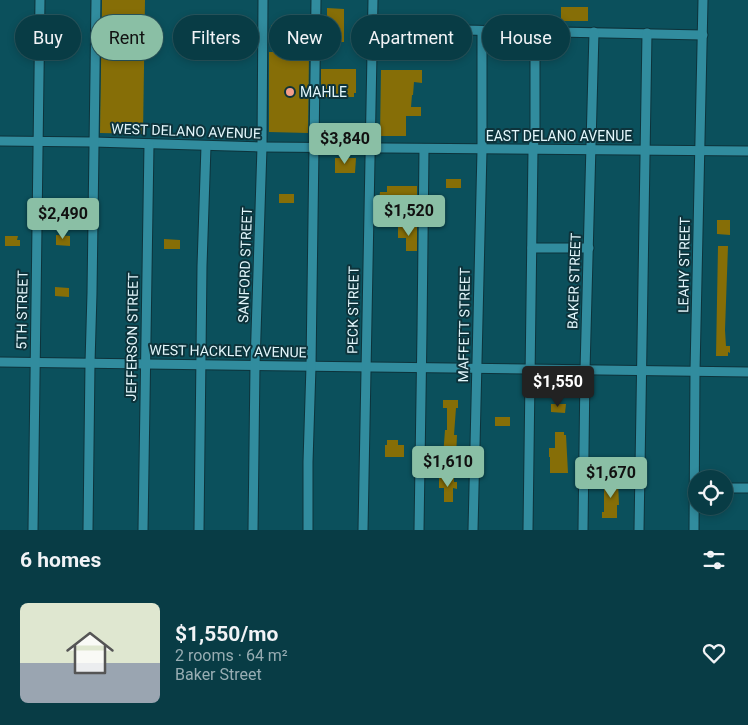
<!DOCTYPE html>
<html lang="en">
<head>
<meta charset="utf-8">
<style>
	body { margin:0; font-family:Roboto,sans-serif; background:#164750; color:#f1f3f6; height:100vh; display:flex; flex-direction:column; font-size:19px; white-space:nowrap }
	* { box-sizing:border-box; margin:0 }
	p { font-size:16px; color:#98adb3 }
	.icon { flex:none; width:28px; height:28px; fill:none; stroke:currentColor; stroke-width:2; stroke-linecap:round; stroke-linejoin:round }
	.map { position:relative; height:530px; overflow:hidden }
	.drawer { display:flex; flex-direction:column; background:#083c45; flex:1 }
	.drawer>* { flex:none }
	.top-card { position:absolute; left:15px; top:15px; width:719px; height:45px; display:flex; gap:10px }
	.fabs { position:absolute; left:688px; top:470px; display:grid; gap:10px }
	.fabs a { display:grid; place-items:center; width:45px; height:45px; border-radius:50%; background:#083c45; box-shadow:0 2px 8px #0003,0 0 0 1px #29565e; font-size:25px }
	.price { position:absolute; translate:-50% -42px; padding:0 11px; border-radius:5px; background:#8abfa5; color:#111; font-size:16px; line-height:32px; filter:drop-shadow(0 1px 2px #0008) }
	.price::after { content:''; position:absolute; left:50%; top:30px; width:15px; height:11px; margin-left:-8px; background:inherit; clip-path:polygon(0 0,100% 0,50% 100%) }
	.price.on { background:#222; color:#fff }
	ul { padding:0; list-style:none }
	li { display:flex; align-items:center; gap:15px; height:125px; padding:0 20px }
	li+li { border-top:1px solid #29565e }
	li span { display:grid; place-items:center; flex:none; width:140px; height:100px; border-radius:8px; color:#555 }
	li>.icon { margin-inline-start:auto }
	span .icon { width:60px; height:60px; fill:#fffc; stroke-width:1 }
	li b { font-size:21px }
	h2 { display:flex; justify-content:space-between; align-items:center; height:60px; padding:0 20px; font-size:21px }
	.chip { padding:0 18px; border-radius:22px; background:#083c45; box-shadow:0 2px 8px #0003,0 0 0 1px #29565e; font-size:18px; line-height:45px }
	.chip.on { background:#8abfa5; color:#111 }
	.map>svg:first-child { display:block }
</style>
</head>
<body>
<div class="map">
<svg width="748" height="530" viewBox="0 0 748 530">
	<rect width="100%" height="100%" fill="#0b505c"/>
	<!-- building -->
	<g fill="#866e07">
		<path d="M102 0H145L143 134 100 133Z"/>
		<rect x="561" y="7" width="27" height="14"/>
		<path d="M327 8 344 9V42H327Z"/>
		<path d="M271 25 297 26 296 39 271 38Z"/>
		<path d="M269 52H309L308 133 269 132Z"/>
		<path d="M321 69H356V93H354V97H321Z"/>
		<path d="M381 70H422V83L414 82 413 95H412L411 107H421V116H406V136H380Z"/>
		<path d="M335 158H356L355 173H335Z"/>
		<rect x="446" y="179" width="15" height="9"/>
		<path d="M387 186H417V206H386V200H379L380 192H387Z"/>
		<rect x="279" y="194" width="15" height="9"/>
		<path d="M717 220H730V235L717 234Z"/>
		<path d="M398 226H417V251H406V238H398Z"/>
		<path d="M56 235 70 236V246L56 245Z"/>
		<path d="M5 236H18L17 240H20V246H5Z"/>
		<path d="M164 239 180 240V249H164Z"/>
		<path d="M718 246H728L725 330 726 346H730V353L728 352V356H716Z"/>
		<path d="M55 287 69 288V297L55 296Z"/>
		<path d="M443 400H458V408H456L454 435H457L456 457H443L445 430H447V408H443Z"/>
		<path d="M551 404H566L565 413 551 412Z"/>
		<rect x="495" y="417" width="15" height="9"/>
		<path d="M555 432H564V435H566L568 473H550V457H549V448H555Z"/>
		<path d="M387 440H398V445H404V457H385V445H387Z"/>
		<path d="M439 477 454 478V482H457V489L453 488V502H444V488H439Z"/>
		<path d="M603 481H618L619 505H617V518H602V512H604V487L603 486Z"/>
	</g>
	<g fill="none" stroke-linecap="round" stroke-linejoin="round">
		<!-- minor casing -->
		<g stroke="#0d333b" stroke-width="11">
			<g id="minor">
				<path d="M372 28 703 35"/>
				<path d="M0 141 93 142 262 147 748 151"/>
				<path d="M532 248H589"/>
				<path d="M0 362 748 372"/>
				<path d="M724 488H748"/>
				<path d="M33 530 40 0"/>
				<path d="M88 530 90 363 92 293 96 0"/>
				<path d="M143 530 149 144"/>
				<path d="M199 530 202 266 206 146"/>
				<path d="M253 530 255 365 262 147 263 0"/>
				<path d="M308 530V462L311 366 316 0"/>
				<path d="M363 530 373 0"/>
				<path d="M419 530 422 331 424 149"/>
				<path d="M473 530 482 150V31"/>
				<path d="M528 530 533 150 535 132V31"/>
				<path d="M583 530 585 370 594 32"/>
				<path d="M639 530 647 33"/>
				<path d="M694 530 695 371 703 0"/>
			</g>
		</g>
		<!-- minor -->
		<use href="#minor" stroke="#318c9e" stroke-width="9"/>
	</g>
	<!-- markers -->
	<circle fill="#f49e8a" stroke="#0d333b" stroke-width="2" cx="290" cy="92" r="5"/>
	<g text-anchor="middle" stroke-width="4" stroke-linejoin="round" paint-order="stroke">
		<!-- poi labels -->
		<g font-size="14" fill="#e3f7fc" stroke="#0d333b" text-anchor="start">
			<text x="300" y="97">MAHLE</text>
		</g>
		<!-- street labels -->
		<g font-size="14" fill="#e3f7fc" stroke="#0d333b">
			<text transform="translate(186 131) rotate(2)" y="5">WEST DELANO AVENUE</text>
			<text x="559" y="141">EAST DELANO AVENUE</text>
			<text transform="translate(245 265) rotate(-88)" y="5">SANFORD STREET</text>
			<text transform="translate(684 265) rotate(-89)" y="5">LEAHY STREET</text>
			<text transform="translate(574 281) rotate(-88)" y="5">BAKER STREET</text>
			<text transform="translate(22 310) rotate(-89)" y="5">5TH STREET</text>
			<text transform="translate(353 310) rotate(-89)" y="5">PECK STREET</text>
			<text transform="translate(464 325) rotate(-89)" y="5">MAFFETT STREET</text>
			<text transform="translate(132 337) rotate(-89)" y="5">JEFFERSON STREET</text>
			<text transform="translate(228 351) rotate(1)" y="5">WEST HACKLEY AVENUE</text>
		</g>
	</g>
</svg>
<div class="fabs">
<a><svg class="icon" aria-label="locate" viewBox="0 0 24 24"><circle cx="12" cy="12" r="6"/><path d="M12 2v4M12 18v4M2 12h4M18 12h4"/></svg></a>
</div>
<b class="price" style="left:345px;top:165px">$3,840</b>
<b class="price" style="left:409px;top:237px">$1,520</b>
<b class="price" style="left:63px;top:240px">$2,490</b>
<b class="price on" style="left:558px;top:408px">$1,550</b>
<b class="price" style="left:448px;top:488px">$1,610</b>
<b class="price" style="left:611px;top:499px">$1,670</b>
<div class="top-card">
<a class="chip">Buy</a>
<a class="chip on">Rent</a>
<a class="chip">Filters</a>
<a class="chip">New</a>
<a class="chip">Apartment</a>
<a class="chip">House</a>
</div>
</div>
<section class="drawer">
<h2>6 homes<svg class="icon" aria-label="filters" viewBox="0 0 24 24"><path d="M4 7h16M4 17h16"/><circle cx="9" cy="7" r="2"/><circle cx="15" cy="17" r="2"/></svg></h2>
<ul>
<li><span style="background:linear-gradient(#dfe7d0 60%,#9aa5b1 0)"><svg class="icon" aria-label="home" viewBox="0 0 24 24"><path d="M3 11l9-7 9 7M6 9v11h12V9"/></svg></span><div><b>$1,550/mo</b><p>2 rooms · 64 m²</p><p>Baker Street</p></div><svg class="icon" aria-label="heart" viewBox="0 0 24 24"><path d="M12 20l-8-8c-3-5 5-10 8-4 3-6 11-1 8 4z"/></svg></li>
</ul>
</section>
</body>
</html>
